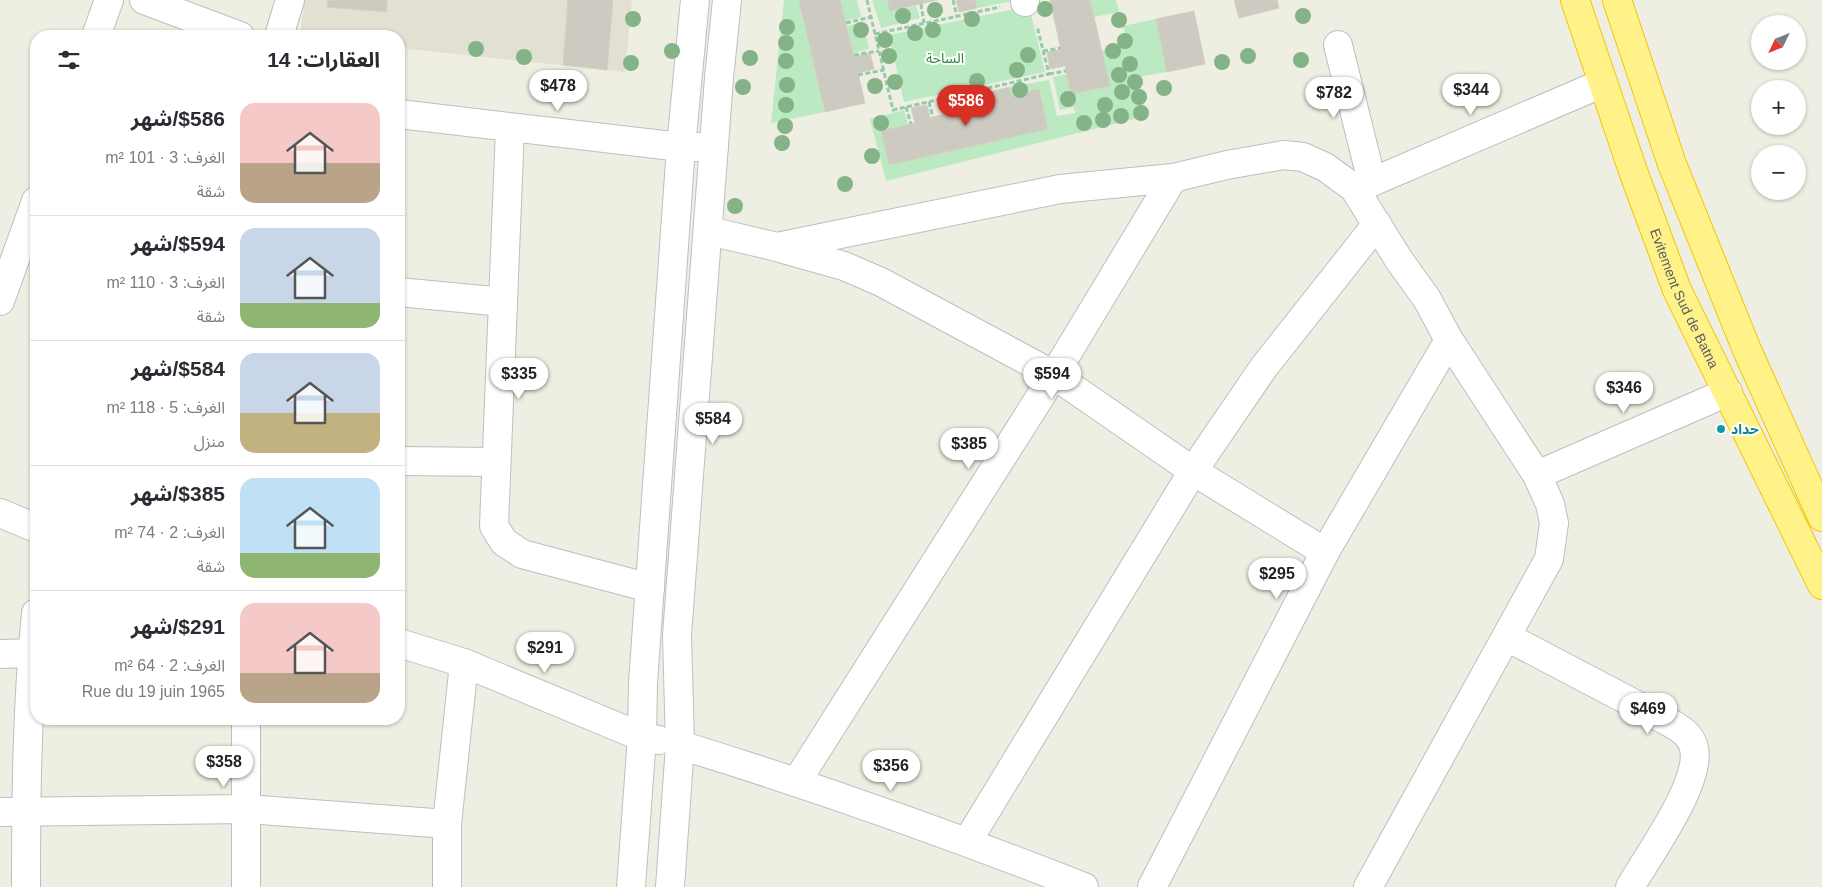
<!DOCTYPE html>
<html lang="ar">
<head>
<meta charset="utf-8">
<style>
	body { margin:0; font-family:Helvetica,"Noto Sans Arabic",sans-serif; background:#f7f7f7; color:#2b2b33; direction:rtl; height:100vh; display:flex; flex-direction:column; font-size:19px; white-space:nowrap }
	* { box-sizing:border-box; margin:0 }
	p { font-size:16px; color:#7c7c81 }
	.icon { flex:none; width:28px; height:28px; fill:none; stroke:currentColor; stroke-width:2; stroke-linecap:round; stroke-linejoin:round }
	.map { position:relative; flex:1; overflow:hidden; direction:ltr }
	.sheet { position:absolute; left:30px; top:30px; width:375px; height:695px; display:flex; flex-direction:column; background:#fff; border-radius:20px; box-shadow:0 1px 4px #0004; direction:rtl }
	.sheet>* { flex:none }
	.needle { width:32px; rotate:227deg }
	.fabs { position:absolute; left:1751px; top:15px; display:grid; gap:10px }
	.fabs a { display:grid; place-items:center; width:55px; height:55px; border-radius:50%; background:#fff; box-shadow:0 1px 4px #0004; font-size:25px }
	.price { position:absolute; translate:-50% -42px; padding:0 11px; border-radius:18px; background:#fff; color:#222; font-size:16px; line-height:32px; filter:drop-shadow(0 1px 2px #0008) }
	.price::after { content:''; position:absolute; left:50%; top:30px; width:15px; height:11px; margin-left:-8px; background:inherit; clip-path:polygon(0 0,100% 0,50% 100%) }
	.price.selected { background:#d93025; color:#fff }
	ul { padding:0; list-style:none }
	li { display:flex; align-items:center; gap:15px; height:125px; padding:0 25px }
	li+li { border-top:1px solid #e1e1e2 }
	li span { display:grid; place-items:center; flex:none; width:140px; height:100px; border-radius:15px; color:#555 }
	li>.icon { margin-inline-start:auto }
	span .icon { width:60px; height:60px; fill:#fffc; stroke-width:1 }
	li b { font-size:21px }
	h2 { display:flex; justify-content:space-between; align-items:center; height:60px; padding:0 25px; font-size:21px }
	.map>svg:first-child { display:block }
</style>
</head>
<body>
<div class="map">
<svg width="1822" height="887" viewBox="0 0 1822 887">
	<rect width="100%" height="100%" fill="#efeee2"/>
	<!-- education -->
	<path fill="#e1e0d2" d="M305 0H632L625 72 399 48V36H300Z"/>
	<!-- green -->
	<g fill="#bbe9c2">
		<path d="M784 0H799L825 112 771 123Z"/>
		<path d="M840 0H857L861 17 845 21Z"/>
		<path d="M872 0H887L890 11 916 6 920 18 881 28Z"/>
		<path d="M975 0H1017L977 8Z"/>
		<path d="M1090 0H1116L1119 12 1094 17Z"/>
		<path d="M1029 6 1045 72 904 102 889 35Z"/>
		<path d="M1156 19 1167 72 1136 77 1146 116 886 181 870 119 904 110 908 125 881 131 889 165 1048 129 1039 90 1011 96 1009 87 1049 80 1057 116 1075 113 1074 107 1060 110 1053 77 1067 74 1071 94 1110 86 1102 50 1128 46 1123 26Z"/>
		<path d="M863 22 869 49 853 53 846 26Z"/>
	</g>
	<!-- building -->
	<g fill="#cccac1" stroke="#d4d1bf">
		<path d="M328 0H387V12L327 7Z"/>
		<path d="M568 0H613L607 70 563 65Z"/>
		<path d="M799 0H840L854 57 870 53 874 69 858 73 865 103 825 112Z"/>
		<path d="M887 0H937L890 11Z"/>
		<path d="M956 0H975L977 8 959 12Z"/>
		<path d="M1050 0H1090L1110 86 1071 94 1065 66 1050 69 1047 52 1061 50Z"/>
		<path d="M1234 0H1277L1279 8 1239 18Z"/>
		<path d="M1194 11 1205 64 1167 72 1156 19Z"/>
		<path d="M1009 87 1011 96 1039 89 1048 129 889 165 881 131 915 123 911 108 927 105 930 118 937 116 993 104 990 92Z"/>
	</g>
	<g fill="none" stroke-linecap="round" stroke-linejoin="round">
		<!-- street casing -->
		<g stroke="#bcbec5" stroke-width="30">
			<g id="street">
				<path d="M144 0 240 36"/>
				<path d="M1025 0V2"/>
				<path d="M96 36 109 0"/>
				<path d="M279 36 290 0"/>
				<path d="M1338 45 1372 182"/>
				<path d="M399 114 681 147H714"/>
				<path d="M510 128 494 526 504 542 522 554 650 588"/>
				<path d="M1354 188 1372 182 1603 83"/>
				<path d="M709 231 777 247 1060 189 1173 178 1227 165 1284 155 1303 157 1325 167 1354 188 1399 260 1427 299 1449 340 1537 475 1550 504 1554 523 1549 559 1368 887"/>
				<path d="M780 248 844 266 881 282 1054 375 1193 471 1325 552"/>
				<path d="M399 292 503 302"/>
				<path d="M0 301 36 201"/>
				<path d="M399 461 495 462"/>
				<path d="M1537 475 1728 392"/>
				<path d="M1507 637 1667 721C1679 728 1691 734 1694 748 1702 782 1648 856 1630 887"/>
				<path d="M0 654 36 653"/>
				<path d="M246 719V887"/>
				<path d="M680 745C817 787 951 835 1084 887"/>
				<path d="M797 781 1054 375 1173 178"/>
				<path d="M0 812 247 809 447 824"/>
				<path d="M967 842 1193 471 1264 367 1377 224"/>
				<path d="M26 887C26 796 27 704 36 613"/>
				<path d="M447 887V824L464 663"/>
				<path d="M1152 887 1325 552 1449 340"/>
			</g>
		</g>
		<!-- secondary casing -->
		<g stroke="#bdbfc7" stroke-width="30">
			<g id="secondary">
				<path d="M0 513 36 528"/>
				<path d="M399 643 464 663 642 737 659 740"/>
				<path d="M631 887 642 737 643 683 681 147 695 0"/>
				<path d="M670 887 680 745 677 635 719 78 727 0"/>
			</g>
		</g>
		<!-- highway casing -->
		<g stroke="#f1c700" stroke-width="30">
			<g id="highway">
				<path id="s1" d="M1575 0 1633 171 1677 290 1822 585"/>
				<path d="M1617 0 1672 164 1747 350 1822 517"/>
			</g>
		</g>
		<!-- path -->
		<g stroke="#94cbac" stroke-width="3" stroke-dasharray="5 2.5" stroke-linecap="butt">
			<path d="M867 0 893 110 1049 74 1037 26"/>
			<path d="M953 0 957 17"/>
			<path d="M921 4 924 23"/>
			<path d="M846 23 871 17"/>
			<path d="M875 34 1000 7"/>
			<path d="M1043 51 1061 48"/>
			<path d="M854 55 879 51"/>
			<path d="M1049 74 1066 71"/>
			<path d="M858 75 884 70"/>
			<path d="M986 88 989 105"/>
			<path d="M929 102 933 117"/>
			<path d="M906 107 911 124"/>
		</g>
		<!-- street -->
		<use href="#street" stroke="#fff" stroke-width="28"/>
		<!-- secondary -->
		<use href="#secondary" stroke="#fff" stroke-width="28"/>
		<!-- highway -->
		<use href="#highway" stroke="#fff289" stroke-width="28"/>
	</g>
	<!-- trees -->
	<g fill="#83b386">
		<circle cx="1045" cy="9" r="8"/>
		<circle cx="935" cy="10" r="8"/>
		<circle cx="903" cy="16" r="8"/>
		<circle cx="1303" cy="16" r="8"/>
		<circle cx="633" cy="19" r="8"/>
		<circle cx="972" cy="19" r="8"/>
		<circle cx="1119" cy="20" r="8"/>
		<circle cx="787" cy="27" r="8"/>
		<circle cx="861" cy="30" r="8"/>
		<circle cx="933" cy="30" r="8"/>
		<circle cx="915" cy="33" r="8"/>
		<circle cx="885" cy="40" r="8"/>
		<circle cx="1125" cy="41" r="8"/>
		<circle cx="786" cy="43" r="8"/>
		<circle cx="476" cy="49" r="8"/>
		<circle cx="672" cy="51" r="8"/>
		<circle cx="1113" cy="51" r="8"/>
		<circle cx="1028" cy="55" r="8"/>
		<circle cx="889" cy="56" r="8"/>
		<circle cx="1248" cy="56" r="8"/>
		<circle cx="524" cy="57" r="8"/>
		<circle cx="750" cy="58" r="8"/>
		<circle cx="1301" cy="60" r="8"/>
		<circle cx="786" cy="61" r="8"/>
		<circle cx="1222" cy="62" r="8"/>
		<circle cx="631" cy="63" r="8"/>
		<circle cx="1130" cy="64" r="8"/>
		<circle cx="1017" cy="70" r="8"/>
		<circle cx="1119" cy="75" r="8"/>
		<circle cx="977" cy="81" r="8"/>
		<circle cx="895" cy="82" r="8"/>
		<circle cx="1135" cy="82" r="8"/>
		<circle cx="787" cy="85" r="8"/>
		<circle cx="875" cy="86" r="8"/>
		<circle cx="743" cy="87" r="8"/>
		<circle cx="1164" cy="88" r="8"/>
		<circle cx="1020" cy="90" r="8"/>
		<circle cx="1122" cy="92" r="8"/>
		<circle cx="1139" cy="97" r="8"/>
		<circle cx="1068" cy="99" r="8"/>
		<circle cx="974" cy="101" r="8"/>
		<circle cx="786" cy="105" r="8"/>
		<circle cx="952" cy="105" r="8"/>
		<circle cx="1105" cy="105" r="8"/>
		<circle cx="1141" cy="113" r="8"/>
		<circle cx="1121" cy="116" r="8"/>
		<circle cx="1103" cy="120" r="8"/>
		<circle cx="881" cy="123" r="8"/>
		<circle cx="1084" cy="123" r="8"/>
		<circle cx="785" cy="126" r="8"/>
		<circle cx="782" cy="143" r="8"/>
		<circle cx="872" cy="156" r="8"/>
		<circle cx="845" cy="184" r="8"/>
		<circle cx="735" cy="206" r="8"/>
	</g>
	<!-- markers -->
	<circle fill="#0f9aa8" stroke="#fff" stroke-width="2" cx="1721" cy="429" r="5"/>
	<g text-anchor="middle" stroke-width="4" stroke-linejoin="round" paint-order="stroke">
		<!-- park labels -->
		<g font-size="14" fill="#2b833b" stroke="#fff">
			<text x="945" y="63">الساحة</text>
		</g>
		<!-- street labels -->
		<g font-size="14" fill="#5a5d65" stroke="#fff">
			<text dy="5" stroke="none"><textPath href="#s1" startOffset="318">Evitement Sud de Batna</textPath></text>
		</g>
		<!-- culture labels -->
		<g font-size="14" font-weight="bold" fill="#0d838f" stroke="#fff" text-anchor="start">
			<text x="1731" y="434">حداد</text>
		</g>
	</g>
</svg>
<div class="fabs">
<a><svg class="needle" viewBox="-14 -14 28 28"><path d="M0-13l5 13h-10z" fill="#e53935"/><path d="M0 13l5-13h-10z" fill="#7c7c81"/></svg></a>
<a>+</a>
<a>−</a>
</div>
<b class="price" style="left:558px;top:112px">$478</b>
<b class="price" style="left:1471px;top:116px">$344</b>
<b class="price" style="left:1334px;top:119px">$782</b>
<b class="price selected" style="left:966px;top:127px">$586</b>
<b class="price" style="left:519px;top:400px">$335</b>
<b class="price" style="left:1052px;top:400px">$594</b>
<b class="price" style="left:1624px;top:414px">$346</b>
<b class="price" style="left:713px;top:445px">$584</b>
<b class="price" style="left:969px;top:470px">$385</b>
<b class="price" style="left:1277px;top:600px">$295</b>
<b class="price" style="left:545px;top:674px">$291</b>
<b class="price" style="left:1648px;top:735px">$469</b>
<b class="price" style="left:224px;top:788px">$358</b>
<b class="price" style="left:891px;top:792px">$356</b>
<section class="sheet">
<h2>العقارات: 14<svg class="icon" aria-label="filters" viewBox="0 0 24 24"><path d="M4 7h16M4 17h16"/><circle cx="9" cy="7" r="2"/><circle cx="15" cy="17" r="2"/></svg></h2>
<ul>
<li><span style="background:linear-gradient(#f6c9c9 60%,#b9a48a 0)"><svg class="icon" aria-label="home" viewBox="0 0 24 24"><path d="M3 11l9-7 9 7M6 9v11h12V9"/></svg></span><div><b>$586/شهر</b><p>الغرف: 3 · 101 m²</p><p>شقة</p></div></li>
<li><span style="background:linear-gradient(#c9d6e8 75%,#8fb573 0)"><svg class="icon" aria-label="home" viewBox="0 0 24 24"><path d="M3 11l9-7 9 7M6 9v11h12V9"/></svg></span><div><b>$594/شهر</b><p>الغرف: 3 · 110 m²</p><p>شقة</p></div></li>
<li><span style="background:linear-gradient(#c9d6e8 60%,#c2b280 0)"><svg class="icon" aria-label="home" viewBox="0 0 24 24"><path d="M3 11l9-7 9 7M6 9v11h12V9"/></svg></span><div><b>$584/شهر</b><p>الغرف: 5 · 118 m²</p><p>منزل</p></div></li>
<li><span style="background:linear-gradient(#bfe0f5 75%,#8fb573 0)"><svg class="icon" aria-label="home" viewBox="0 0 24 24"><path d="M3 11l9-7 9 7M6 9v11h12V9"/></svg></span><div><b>$385/شهر</b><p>الغرف: 2 · 74 m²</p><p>شقة</p></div></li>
<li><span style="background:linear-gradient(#f6c9c9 70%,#b9a48a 0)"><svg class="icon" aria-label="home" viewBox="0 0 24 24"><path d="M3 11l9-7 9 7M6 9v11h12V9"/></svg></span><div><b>$291/شهر</b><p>الغرف: 2 · 64 m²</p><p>Rue du 19 juin 1965</p></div></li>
</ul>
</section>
</div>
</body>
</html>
